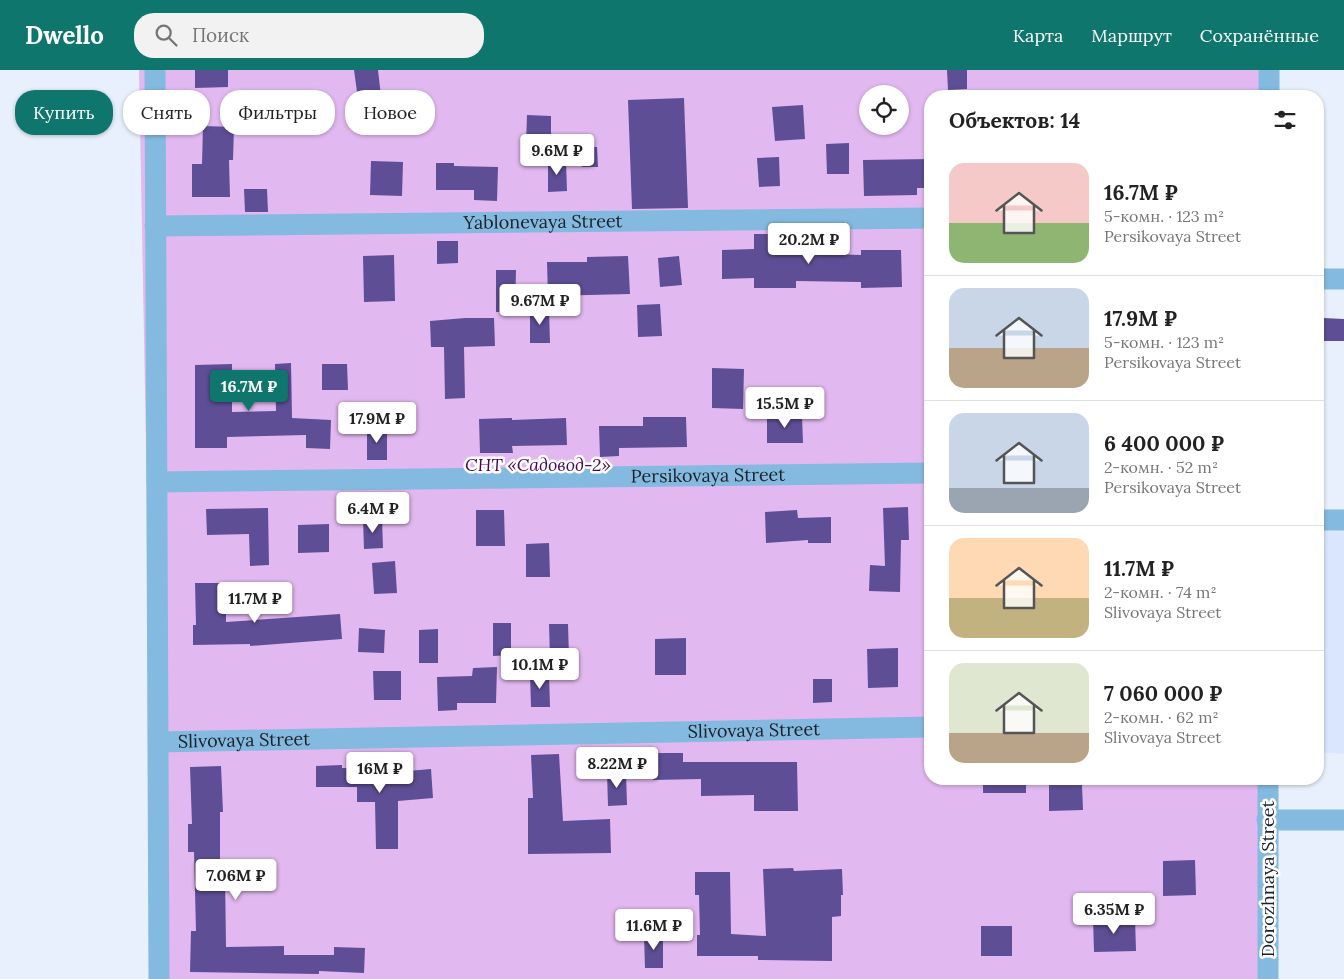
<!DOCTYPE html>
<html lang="ru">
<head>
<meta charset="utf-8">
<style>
	body { margin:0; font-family:Lora,serif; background:#f2f2f2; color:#222; height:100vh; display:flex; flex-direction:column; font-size:19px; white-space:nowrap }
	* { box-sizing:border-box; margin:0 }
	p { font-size:16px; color:#767676 }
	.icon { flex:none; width:28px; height:28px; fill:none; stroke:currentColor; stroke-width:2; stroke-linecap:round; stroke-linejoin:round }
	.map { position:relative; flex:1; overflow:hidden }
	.side { position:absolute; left:924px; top:20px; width:400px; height:695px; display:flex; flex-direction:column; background:#fff; border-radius:20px; box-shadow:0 1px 4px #0004 }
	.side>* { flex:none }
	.banner { position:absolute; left:15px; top:20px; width:475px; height:45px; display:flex; gap:10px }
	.controls { position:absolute; left:859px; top:15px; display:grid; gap:10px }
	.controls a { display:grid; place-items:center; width:50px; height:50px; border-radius:50%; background:#fff; box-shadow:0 1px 4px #0004; font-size:25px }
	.price { position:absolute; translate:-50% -42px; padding:0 11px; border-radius:5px; background:#fff; color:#222; font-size:16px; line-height:32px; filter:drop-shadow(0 1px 2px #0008) }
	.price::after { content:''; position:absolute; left:50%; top:30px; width:15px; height:11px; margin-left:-8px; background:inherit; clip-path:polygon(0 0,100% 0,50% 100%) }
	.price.current { background:#0f766e; color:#fff }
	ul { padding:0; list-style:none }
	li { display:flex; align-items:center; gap:15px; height:125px; padding:0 25px }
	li+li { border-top:1px solid #e0e0e0 }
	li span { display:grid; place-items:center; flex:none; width:140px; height:100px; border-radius:15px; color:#555 }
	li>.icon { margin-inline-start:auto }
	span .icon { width:60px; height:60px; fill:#fffc; stroke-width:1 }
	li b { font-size:21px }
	h2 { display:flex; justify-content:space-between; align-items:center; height:60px; padding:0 25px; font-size:21px }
	.tag { padding:0 18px; border-radius:20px; background:#fff; box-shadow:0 1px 4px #0004; font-size:18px; line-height:45px }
	.tag.current { background:#0f766e; color:#fff }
	header { display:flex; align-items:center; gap:30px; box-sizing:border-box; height:70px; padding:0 25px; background:#0f766e; color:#fff }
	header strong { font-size:24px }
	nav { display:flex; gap:28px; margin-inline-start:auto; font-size:18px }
	.search { width:350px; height:45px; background:#f2f2f2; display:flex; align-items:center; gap:12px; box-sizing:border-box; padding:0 18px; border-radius:20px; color:#767676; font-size:19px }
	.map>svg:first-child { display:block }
</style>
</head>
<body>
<header>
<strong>Dwello</strong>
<div class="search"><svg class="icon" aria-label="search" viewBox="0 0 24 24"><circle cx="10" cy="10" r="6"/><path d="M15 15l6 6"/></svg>Поиск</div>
<nav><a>Карта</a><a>Маршрут</a><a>Сохранённые</a></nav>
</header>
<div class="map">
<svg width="1344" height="909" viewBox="0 0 1344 909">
	<rect width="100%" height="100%" fill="#e9f0fd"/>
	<!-- built -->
	<path fill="#dae6fd" d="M1320 460H1344V684L1318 682V513Z"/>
	<!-- green -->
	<path fill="#e2b8f0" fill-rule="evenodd" d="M139 0H1269V26H930V709H1268V909H156ZM868 24H900V56H868Z"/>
	<!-- building -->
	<g fill="#5e4e95">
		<path d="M195 0H228V17L195 18Z"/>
		<path d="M354 0H378L382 35H401L402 63H357V22Z"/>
		<path d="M947 0H967V19L948 20Z"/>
		<path d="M684 28 688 138 632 139 628 30Z"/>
		<path d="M803 35 805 69 775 71 772 37Z"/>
		<path d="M527 45 551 46V76L526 75Z"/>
		<path d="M203 56 234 57 233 90H229L230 127H192V94H202Z"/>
		<path d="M849 73V104H827L826 74Z"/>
		<path d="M582 77H597L598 97H582Z"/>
		<path d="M779 87 780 116 759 117 757 88Z"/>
		<path d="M930 89V118H917V125L864 126 863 90Z"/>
		<path d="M371 91 403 92 402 126 370 125Z"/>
		<path d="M548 91H566L567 121 548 122Z"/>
		<path d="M436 93H454V96L498 97 497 131 474 130V120H436Z"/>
		<path d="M244 119H267L268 142H245Z"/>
		<path d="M754 164H796V183L861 185V180H901L902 217 861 218V212L796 211V218H754V208L722 209V180L754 179Z"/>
		<path d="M437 171H458V193L437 194Z"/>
		<path d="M394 185 395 231 364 232 363 186Z"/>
		<path d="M628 186 630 224 548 226 547 192H587V187Z"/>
		<path d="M679 186 682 215 660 217 658 188Z"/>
		<path d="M496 200H516L515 242H496Z"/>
		<path d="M660 234 662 266 638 267 637 235Z"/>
		<path d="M549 239 550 273H530V240Z"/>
		<path d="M465 248H494L495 276 464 277 465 328 445 329 444 277H431L430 251Z"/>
		<path d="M1323 248 1344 249V271H1323Z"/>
		<path d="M291 293 292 348 331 350 330 379 306 378V365L227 367V378H195V295L232 294V342L276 341 275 294Z"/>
		<path d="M322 294H347L348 320H322Z"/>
		<path d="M712 298 744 299 743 339 712 338Z"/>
		<path d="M802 345 803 373H767V346Z"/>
		<path d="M643 347H686L687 377 619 378V386L600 387 599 356H643Z"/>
		<path d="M512 348V350L566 348 567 375 512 376 513 383H480L479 349Z"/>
		<rect x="367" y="359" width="20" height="31"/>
		<path d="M908 437 909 470H901L900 522 869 521 870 495 885 496 883 438Z"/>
		<path d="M268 438 269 495 250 496 249 464 207 465 206 439Z"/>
		<path d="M476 440H504L505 476H476Z"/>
		<path d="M797 440 798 448 831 447V473H808V470L766 473 765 442Z"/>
		<path d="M382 448 383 478 364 479 363 449Z"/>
		<path d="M329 454V482L298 483V455Z"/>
		<path d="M549 473 550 507H526V474Z"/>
		<path d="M395 491 397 523 374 524 372 493Z"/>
		<path d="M195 513H226V552L340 544 342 569 250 576V574L193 575V555H196Z"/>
		<path d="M493 553H511V585L493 586Z"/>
		<path d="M549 554H568L569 587 550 588Z"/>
		<path d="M359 558 385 560 384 583 358 582Z"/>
		<path d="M438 559V593H419V560Z"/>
		<path d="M686 568V605H655V569Z"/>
		<path d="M898 578V617L868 618 867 579Z"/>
		<path d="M497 597 496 633H457V640L438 641 437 607 472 606 473 598Z"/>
		<path d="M373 601H401V630H374Z"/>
		<path d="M549 603 550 637H531L530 604Z"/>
		<path d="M813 609H832V632L813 633Z"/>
		<path d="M653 683H683V692H797L798 741H754V725L701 726V709L653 710Z"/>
		<path d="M559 684 563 751 610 749 611 783 528 784V728H533L531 685Z"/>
		<path d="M342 695V698L384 699V703L431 699 433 728 398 731V779H376L375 732H357V717H316V696Z"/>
		<path d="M221 696 223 742H220V803H225L226 877 284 876V885H334V877L365 878 364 903 319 901V904L190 902 191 861H196L194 782H188V754H192L190 697Z"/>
		<path d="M607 702H626L627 735 608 736Z"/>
		<rect x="983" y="709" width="43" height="14"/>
		<path d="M1049 715H1082L1083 740 1049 741Z"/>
		<path d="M1195 790 1196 825 1163 826V791Z"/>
		<path d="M793 798 794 801 842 799 843 825H841V846L832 847V891L758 890V886H697V865H700L699 825H695V802H730L731 864 766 866 763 799Z"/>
		<path d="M1093 848H1135L1136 881 1094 882Z"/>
		<rect x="981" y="856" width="31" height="30"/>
		<path d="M663 863V898H645L644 864Z"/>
	</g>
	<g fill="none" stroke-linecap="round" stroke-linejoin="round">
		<!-- minor -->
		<g stroke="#84badf" stroke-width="21">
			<path d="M155 0 159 909"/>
			<path d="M1269 0V26"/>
			<path id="s1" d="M155 156 930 148"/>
			<path d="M1318 209H1344"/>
			<path id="s2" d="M157 412 930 403"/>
			<path d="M1318 450H1344"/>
			<path id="s3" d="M159 672 930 657"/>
			<path d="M1268 709V909"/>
			<path d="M1267 750H1344"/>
		</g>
	</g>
	<g text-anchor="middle" stroke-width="5" stroke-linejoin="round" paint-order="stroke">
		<!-- street labels -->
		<g font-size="18" fill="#1c2028" stroke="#fff">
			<text dy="6" stroke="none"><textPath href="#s1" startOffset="388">Yablonevaya Street</textPath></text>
			<text dy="6" stroke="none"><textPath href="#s2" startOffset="551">Persikovaya Street</textPath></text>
			<text dy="6" stroke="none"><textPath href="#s3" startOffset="595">Slivovaya Street</textPath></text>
			<text dy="6" stroke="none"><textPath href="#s3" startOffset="85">Slivovaya Street</textPath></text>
			<text transform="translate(1268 809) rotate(-90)" y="6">Dorozhnaya Street</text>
		</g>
		<!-- park labels -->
		<g font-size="18" font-style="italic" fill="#4b065c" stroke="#fff">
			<text x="538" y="401">СНТ «Садовод-2»</text>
		</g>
	</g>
</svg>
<div class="controls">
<a><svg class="icon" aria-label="locate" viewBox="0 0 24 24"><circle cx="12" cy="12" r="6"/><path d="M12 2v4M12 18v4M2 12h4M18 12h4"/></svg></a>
</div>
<b class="price" style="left:557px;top:106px">9.6M ₽</b>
<b class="price" style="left:809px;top:195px">20.2M ₽</b>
<b class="price" style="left:540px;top:256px">9.67M ₽</b>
<b class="price current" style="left:249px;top:342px">16.7M ₽</b>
<b class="price" style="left:785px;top:359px">15.5M ₽</b>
<b class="price" style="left:377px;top:374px">17.9M ₽</b>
<b class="price" style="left:373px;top:464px">6.4M ₽</b>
<b class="price" style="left:255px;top:554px">11.7M ₽</b>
<b class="price" style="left:540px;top:620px">10.1M ₽</b>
<b class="price" style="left:617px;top:719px">8.22M ₽</b>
<b class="price" style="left:380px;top:724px">16M ₽</b>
<b class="price" style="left:236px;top:831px">7.06M ₽</b>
<b class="price" style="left:1114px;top:865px">6.35M ₽</b>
<b class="price" style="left:654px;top:881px">11.6M ₽</b>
<div class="banner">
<a class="tag current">Купить</a>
<a class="tag">Снять</a>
<a class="tag">Фильтры</a>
<a class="tag">Новое</a>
</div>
<section class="side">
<h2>Объектов: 14<svg class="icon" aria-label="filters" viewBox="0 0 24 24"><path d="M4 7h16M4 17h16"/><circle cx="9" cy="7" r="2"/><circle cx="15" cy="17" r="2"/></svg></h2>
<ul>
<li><span style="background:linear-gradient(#f6c9c9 60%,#8fb573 0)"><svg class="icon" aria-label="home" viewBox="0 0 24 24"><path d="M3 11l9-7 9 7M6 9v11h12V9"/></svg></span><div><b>16.7M ₽</b><p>5-комн. · 123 m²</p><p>Persikovaya Street</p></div></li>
<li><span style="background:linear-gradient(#c9d6e8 60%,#b9a48a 0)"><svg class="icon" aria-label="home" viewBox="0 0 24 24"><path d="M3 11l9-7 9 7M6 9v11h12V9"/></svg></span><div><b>17.9M ₽</b><p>5-комн. · 123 m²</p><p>Persikovaya Street</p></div></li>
<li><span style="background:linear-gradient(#c9d6e8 75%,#9aa5b1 0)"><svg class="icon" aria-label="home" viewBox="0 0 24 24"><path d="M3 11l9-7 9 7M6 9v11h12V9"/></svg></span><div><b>6 400 000 ₽</b><p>2-комн. · 52 m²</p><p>Persikovaya Street</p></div></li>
<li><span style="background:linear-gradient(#ffd9b3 60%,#c2b280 0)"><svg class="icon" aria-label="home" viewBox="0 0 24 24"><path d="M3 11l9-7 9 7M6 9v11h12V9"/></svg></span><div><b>11.7M ₽</b><p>2-комн. · 74 m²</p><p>Slivovaya Street</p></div></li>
<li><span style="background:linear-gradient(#dfe7d0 70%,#b9a48a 0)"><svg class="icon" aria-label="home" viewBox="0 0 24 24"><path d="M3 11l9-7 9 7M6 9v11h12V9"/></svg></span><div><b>7 060 000 ₽</b><p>2-комн. · 62 m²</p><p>Slivovaya Street</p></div></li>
</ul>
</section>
</div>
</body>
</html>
